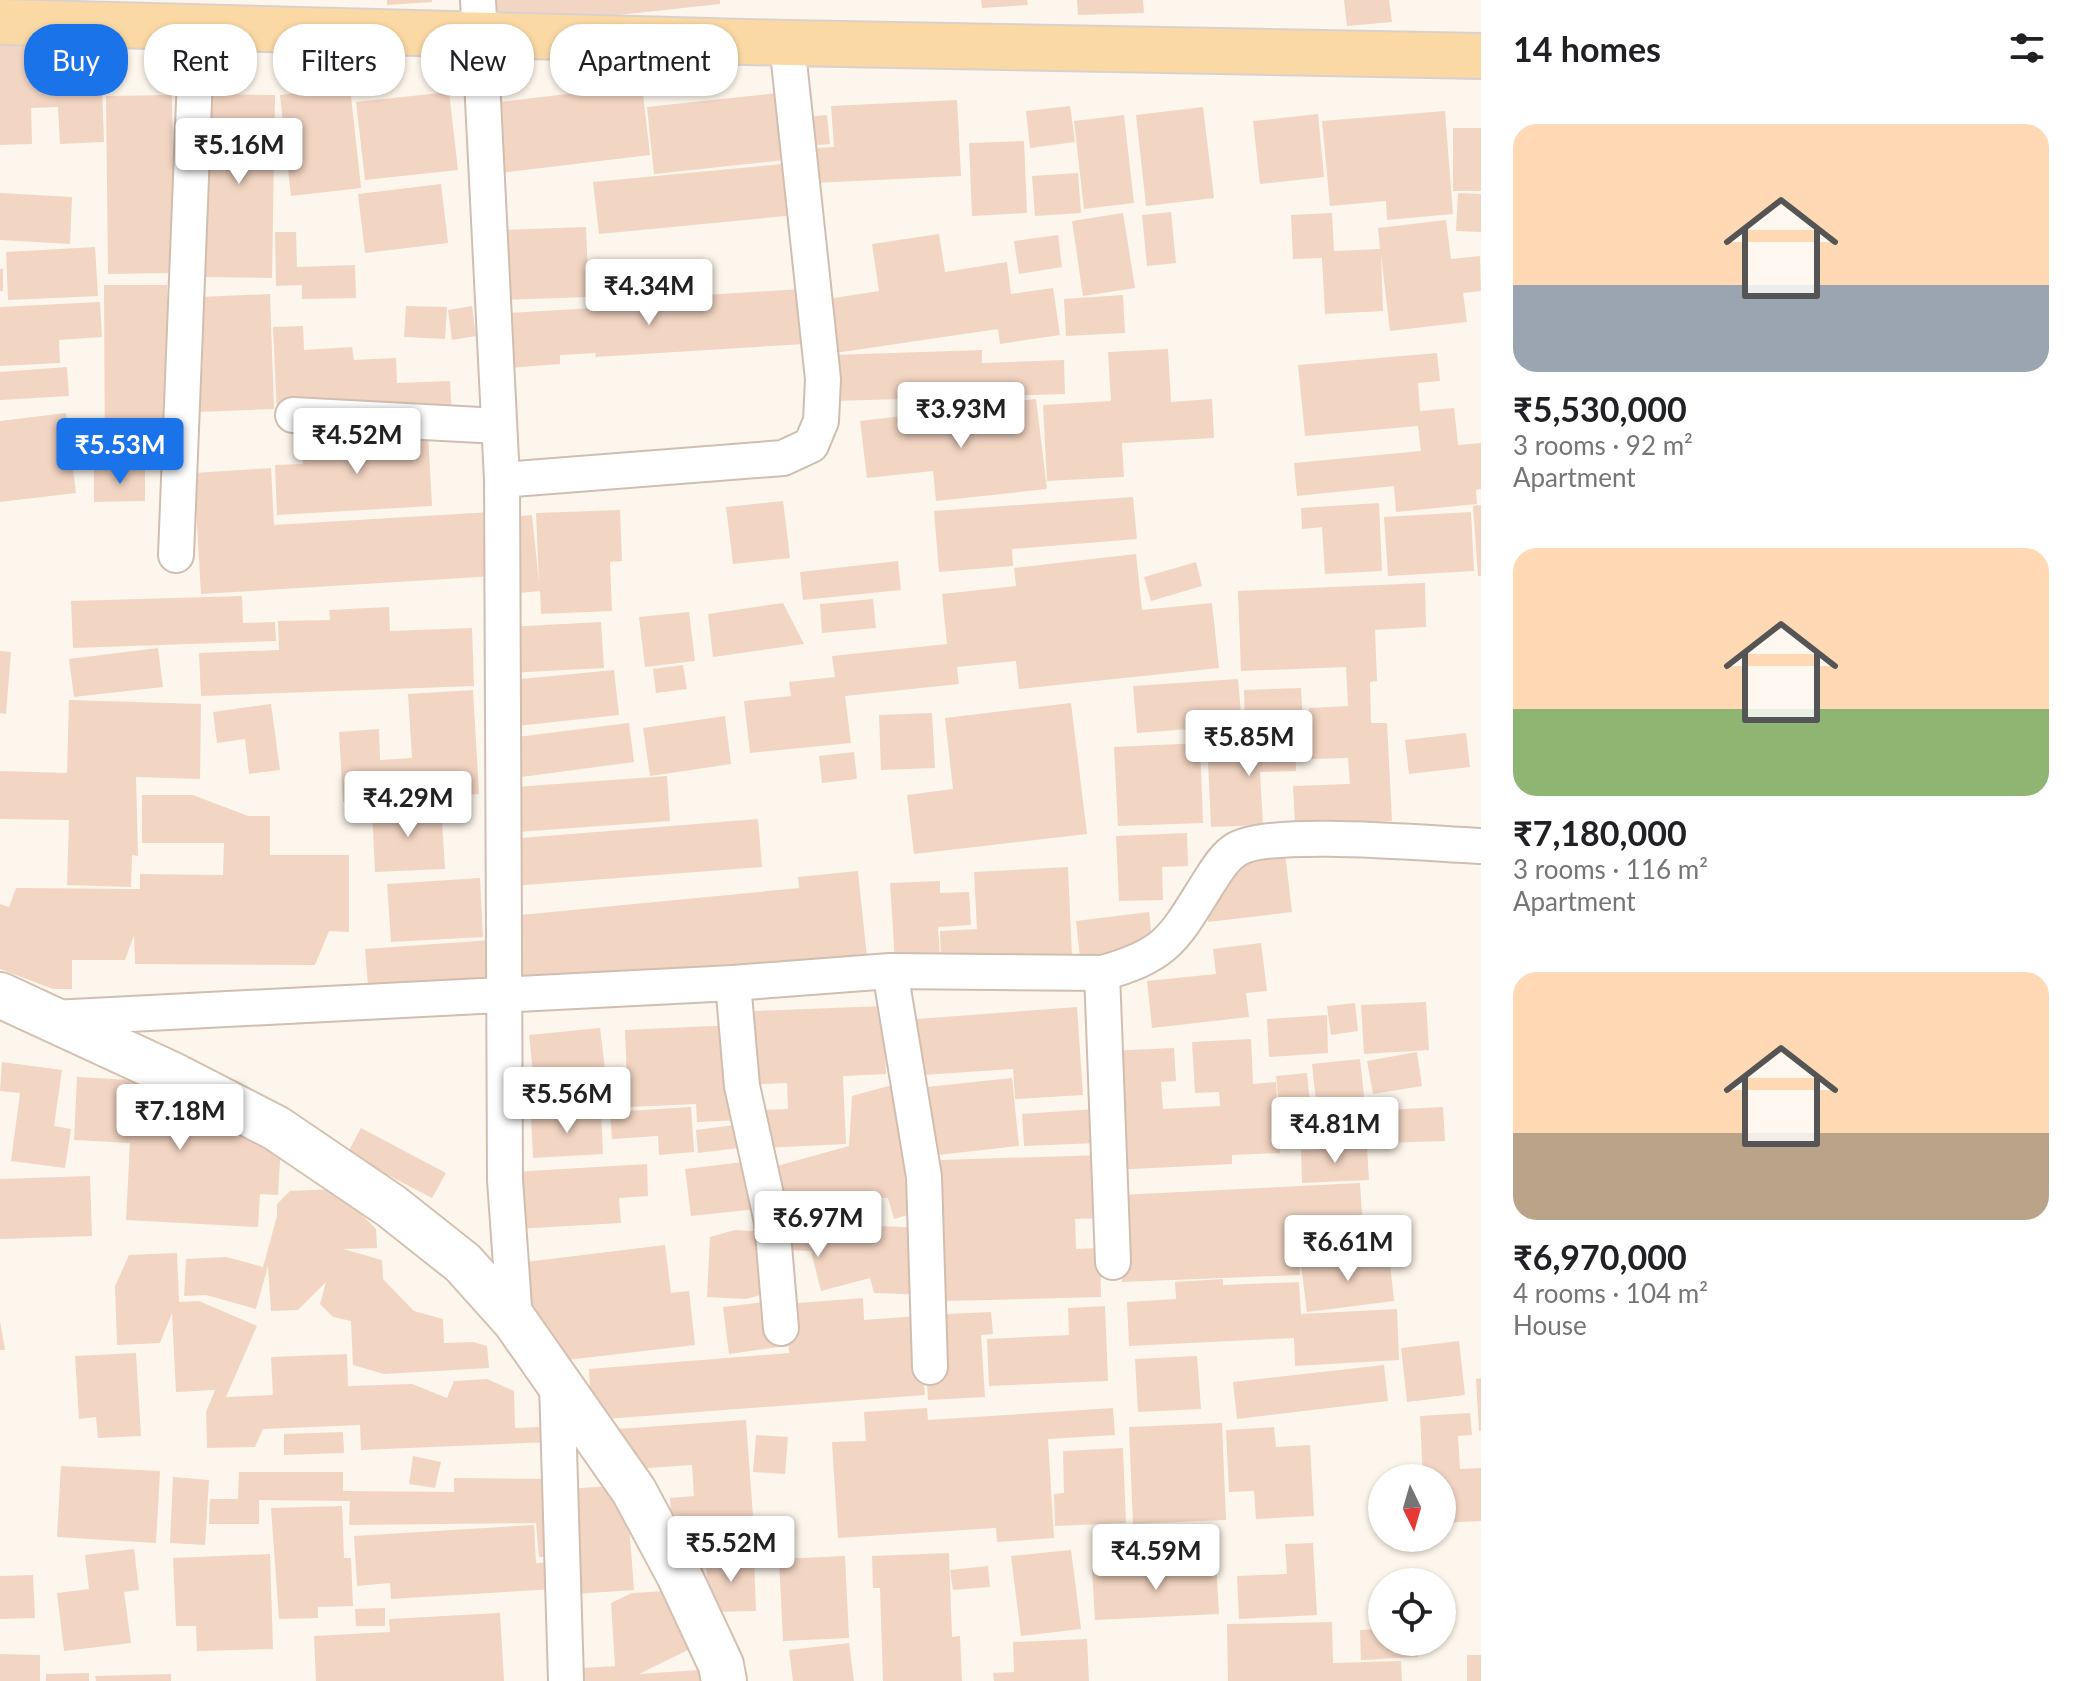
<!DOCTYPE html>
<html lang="en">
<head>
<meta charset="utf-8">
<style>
	body { margin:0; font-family:Lato,sans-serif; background:#f6f6f6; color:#202124; height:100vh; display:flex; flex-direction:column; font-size:30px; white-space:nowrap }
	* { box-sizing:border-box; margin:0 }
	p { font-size:26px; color:#757577 }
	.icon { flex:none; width:44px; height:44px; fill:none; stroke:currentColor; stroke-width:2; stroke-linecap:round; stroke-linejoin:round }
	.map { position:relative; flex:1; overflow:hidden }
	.drawer { display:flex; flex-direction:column; background:#fff; width:600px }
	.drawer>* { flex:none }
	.hud { position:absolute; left:24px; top:24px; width:760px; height:72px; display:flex; gap:16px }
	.needle { width:52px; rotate:175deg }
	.controls { position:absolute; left:1368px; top:1464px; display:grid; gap:16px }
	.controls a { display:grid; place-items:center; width:88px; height:88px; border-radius:50%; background:#fff; box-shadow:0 2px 6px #0004; font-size:40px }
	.price { position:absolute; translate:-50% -68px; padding:0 18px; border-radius:8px; background:#fff; color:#222; font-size:26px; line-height:52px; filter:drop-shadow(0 2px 4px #0008) }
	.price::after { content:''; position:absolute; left:50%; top:48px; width:24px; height:18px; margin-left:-12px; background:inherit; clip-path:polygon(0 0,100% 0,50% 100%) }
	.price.active { background:#1a73e8; color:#fff }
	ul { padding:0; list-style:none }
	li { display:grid; align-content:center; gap:16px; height:424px; padding:0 32px }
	li span { display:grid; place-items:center; height:248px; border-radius:24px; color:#555 }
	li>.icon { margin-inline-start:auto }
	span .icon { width:144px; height:144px; fill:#fffc; stroke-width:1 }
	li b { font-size:34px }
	h2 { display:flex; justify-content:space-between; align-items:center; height:96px; padding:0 32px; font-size:34px }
	.chip { padding:0 28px; border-radius:32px; background:#fff; box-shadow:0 2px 6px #0004; font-size:28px; line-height:72px }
	.chip.active { background:#1a73e8; color:#fff }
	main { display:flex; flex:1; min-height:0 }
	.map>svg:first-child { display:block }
</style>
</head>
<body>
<main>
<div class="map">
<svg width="1481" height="1681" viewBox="0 0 1481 1681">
	<rect width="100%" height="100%" fill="#fdf6ec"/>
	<!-- building -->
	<g fill="#f3d5c3">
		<path d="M387 0H432V2L387 5Z"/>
		<path d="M496 0H720V4L499 28Z"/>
		<path d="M981 0H1027L1028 5 982 8Z"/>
		<path d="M1077 0H1143L1144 13 1078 15Z"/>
		<path d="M1344 0H1389L1392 22 1347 26Z"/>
		<path d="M39 44 40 58 101 55 104 142 60 144 58 107 31 108 32 144 0 145V45Z"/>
		<path d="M642 85 650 155 500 173 491 103Z"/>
		<path d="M350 87 361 188 291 196 280 95Z"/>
		<path d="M449 92 458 170 365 180 356 102Z"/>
		<path d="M787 92 794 159 654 174 647 107Z"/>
		<path d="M205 94 275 95 272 278 203 277Z"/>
		<path d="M172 95 174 273 108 274 106 96Z"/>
		<path d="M957 100 961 176 814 183 813 148 834 147 831 106Z"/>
		<path d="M1070 106 1075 142 1030 148 1026 111Z"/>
		<path d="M1203 107 1214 198 1146 206 1136 115Z"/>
		<path d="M1445 111 1453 214 1387 220 1386 201 1330 206 1322 121Z"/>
		<path d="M1318 114 1324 177 1260 184 1253 121Z"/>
		<path d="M827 115 830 144 808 146 805 117Z"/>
		<path d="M1124 115 1134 203 1084 209 1074 121Z"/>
		<rect x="1453" y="128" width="28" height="63"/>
		<path d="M1024 141 1027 213 972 216 969 143Z"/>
		<path d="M793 163 797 215 599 234 593 182Z"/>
		<path d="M1078 173 1081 213 1035 216 1032 176Z"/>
		<path d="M441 184 448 243 365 253 358 194Z"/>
		<path d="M0 193 72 197 70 244 0 240Z"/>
		<path d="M1458 193 1481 194V232L1456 231Z"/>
		<path d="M1171 212 1176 263 1147 266 1142 215Z"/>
		<path d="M1123 213 1135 288 1083 296 1072 221Z"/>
		<path d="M1332 213 1334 251 1380 249 1378 228 1446 220 1451 259 1480 256 1481 291 1463 293 1467 322 1390 331 1381 255 1383 311 1325 314 1322 258 1293 259 1291 215Z"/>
		<path d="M586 227 589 297 502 300 499 230Z"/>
		<path d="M275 232H296L297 267 355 265 356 298 302 299V285L276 286Z"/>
		<path d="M939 234 945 272 1007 262 1011 294 1053 288 1060 335 1000 344 998 329 828 354 821 300 879 291 872 244Z"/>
		<path d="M1058 235 1062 267 1019 274 1014 241Z"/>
		<path d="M95 247 98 296 8 300 6 252Z"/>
		<rect x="0" y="269" width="3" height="22"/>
		<path d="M104 285H167L168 462H105Z"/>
		<path d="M801 289 804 344 595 357 596 353 560 355V364L494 369 491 314 594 308V302Z"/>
		<path d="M270 294 274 409 199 412 197 367H203L200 297Z"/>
		<path d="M1123 295 1125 333 1066 336 1064 299Z"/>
		<path d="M100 302 102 337 59 340 60 363 0 366V307Z"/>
		<path d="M406 306 447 307 445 339 404 337Z"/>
		<path d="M472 306 476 336 452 340 448 310Z"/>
		<path d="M303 326 304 350 352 347 354 360 396 358 397 383 450 381 452 420 277 412 273 327Z"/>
		<path d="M1168 349 1171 402 1212 399 1214 438 1122 443 1124 477 1047 481 1043 405 1111 401 1108 352Z"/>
		<path d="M982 350V363L1064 360 1065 394 834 401 832 355Z"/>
		<path d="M1437 353 1440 381 1418 383 1420 411 1454 408 1458 445 1481 443V489L1476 490 1477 504 1396 512 1394 486 1297 496 1294 463 1421 451 1418 426 1305 436 1298 365Z"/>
		<path d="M67 367 69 396 0 400V372Z"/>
		<path d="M1036 399 1047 489 936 501 933 471 867 478 860 421 979 407 982 431 993 430 990 404Z"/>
		<path d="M66 413 76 493 0 502V421Z"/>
		<path d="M428 434 432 506 277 515 275 465 303 464 302 441Z"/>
		<path d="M271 468 274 525 491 512 495 576 201 594 194 473Z"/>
		<path d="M145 469V501L94 502V470Z"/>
		<path d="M1133 497 1137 539 1012 549 1013 566 939 572 934 511Z"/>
		<path d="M783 501 790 558 733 564 726 507Z"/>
		<path d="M1379 503 1382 571 1325 574 1322 527 1302 529 1301 508Z"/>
		<path d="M1481 505V576H1478L1473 506Z"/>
		<path d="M620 510 622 561 610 562 612 611 541 614 540 591 510 594 503 518 532 515 539 583 536 513Z"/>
		<path d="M1471 512 1474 571 1388 576 1384 517Z"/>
		<path d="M1136 554 1142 610 1212 603 1219 668 1019 689 1016 661 957 667 959 684 845 696 851 743 750 753 744 701 791 696 789 682 835 677 832 656 947 644 942 594 1016 586 1014 568Z"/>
		<path d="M898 561 901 590 803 600 800 572Z"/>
		<path d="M1196 562 1202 586 1151 601 1144 577Z"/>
		<path d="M1425 583 1426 627 1375 630 1377 681 1370 682 1371 723H1387L1392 821 1295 826 1293 786 1350 784 1348 758 1311 759 1309 708 1348 706 1346 667 1241 671 1238 591Z"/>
		<path d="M242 596 243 623 275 622 276 641 73 648 71 601Z"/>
		<path d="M873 599 876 628 822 633 820 604Z"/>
		<path d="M783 603 804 644 713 657 708 614Z"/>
		<path d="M389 607 390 631 472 628 474 686 201 696 199 653 279 650 278 621 330 620 329 610Z"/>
		<path d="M689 612 695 661 645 667 639 617Z"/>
		<path d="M601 622 604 668 508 673 506 627Z"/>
		<path d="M158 648 163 687 74 697 69 659Z"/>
		<path d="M0 651 11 652 6 714 0 713Z"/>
		<path d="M683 665 687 689 656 693 653 669Z"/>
		<path d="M614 670 619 715 516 726 511 680Z"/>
		<path d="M1238 679 1242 725 1137 733 1133 686Z"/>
		<path d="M1301 688 1303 726 1245 729 1244 690Z"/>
		<path d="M473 690 479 794 343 802 339 732 379 729 380 760 412 758 408 694Z"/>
		<path d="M69 700 201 704 200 779 136 777 138 856 132 855 131 887 67 885 69 820 0 819V771L67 773Z"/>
		<path d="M1071 703 1087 834 914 854 907 795 953 789 945 718Z"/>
		<path d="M271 704 280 770 249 774 245 739 217 743 213 712Z"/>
		<path d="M932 713 935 768 881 770 879 715Z"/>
		<path d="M725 716 731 764 650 776 643 728Z"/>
		<path d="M629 723 634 762 514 778 509 738Z"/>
		<path d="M1295 729 1296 771 1260 772 1263 825 1211 827 1208 762 1247 760 1245 731Z"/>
		<path d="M1466 733 1470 767 1409 774 1405 740Z"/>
		<path d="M1200 743 1203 823 1118 826 1114 747Z"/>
		<path d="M854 752 857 779 822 783 819 756Z"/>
		<path d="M667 776 670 821 517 832 515 787Z"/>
		<path d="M142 795H193L248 816H270V855H349V932L329 931 315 965 135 964 134 935 125 960H72V989H53L0 969V904L9 907 16 888 140 889V874L223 875 224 843H142Z"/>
		<path d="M441 805 445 869 375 872 372 808Z"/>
		<path d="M758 819 762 867 513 886 509 839Z"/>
		<path d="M1187 833 1188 866 1162 867 1163 900 1119 901 1116 836Z"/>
		<path d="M1285 853 1292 912 1208 922 1202 863Z"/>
		<path d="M1068 867 1072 957 941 963 940 931 977 929 974 872Z"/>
		<path d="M858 871 869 977 517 996 510 916 799 888 798 877Z"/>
		<path d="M480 878 483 937 391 942 387 884Z"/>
		<path d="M940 881V893L969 892 971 925 938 927 940 959 895 961 890 883Z"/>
		<path d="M1149 912 1153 948 1080 957 1076 921Z"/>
		<path d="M492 940 495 989 369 999 365 949Z"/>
		<path d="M1261 943 1267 991 1246 993 1249 1017 1152 1028 1147 981 1216 974 1213 949Z"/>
		<path d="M1426 1002 1429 1050 1364 1054 1361 1005Z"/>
		<path d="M1355 1003 1358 1031 1331 1035 1327 1006Z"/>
		<path d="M883 1006 886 1074 843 1076 846 1144 764 1148 762 1110 788 1109 787 1083 742 1085 744 1120 697 1122 696 1104 628 1107 625 1030 734 1025 733 1012Z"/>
		<path d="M1077 1007 1083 1095 1015 1099 1013 1069 907 1076 903 1020Z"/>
		<path d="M1327 1015 1328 1053 1269 1057 1267 1019Z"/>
		<path d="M600 1028 609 1103 537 1111 529 1035Z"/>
		<path d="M1251 1039 1253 1084 1276 1082 1280 1153 1232 1155V1164L1113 1170 1106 1051 1174 1048 1176 1081 1161 1082 1163 1109 1220 1106 1219 1092 1195 1093 1192 1042Z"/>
		<path d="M1417 1052 1422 1086 1373 1094 1367 1061Z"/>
		<path d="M1360 1059 1365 1105 1317 1110 1312 1064Z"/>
		<path d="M2 1062 62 1070 54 1126 71 1129 65 1168 11 1161 20 1093 0 1091Z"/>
		<path d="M1307 1073 1311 1114 1280 1117 1276 1076Z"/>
		<path d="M77 1077 203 1084 201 1123 282 1127 278 1195 260 1194 258 1227 126 1220 130 1143 74 1140Z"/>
		<path d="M1012 1078 1019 1146 920 1157 930 1115 927 1087Z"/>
		<path d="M896 1084 925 1210 894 1219 888 1198 858 1196 857 1214 830 1222 783 1220 773 1167 849 1146 852 1096Z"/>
		<path d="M691 1107 694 1152 659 1155 658 1136 612 1139 610 1112Z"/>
		<path d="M1443 1107 1445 1141 1384 1143 1383 1110Z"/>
		<path d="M1095 1109 1097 1143 1024 1146 1022 1114Z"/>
		<path d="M1364 1109 1366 1141 1315 1144 1313 1112Z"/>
		<path d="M601 1112 603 1154 533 1158 531 1116Z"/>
		<path d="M743 1124 747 1147 698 1153 696 1130Z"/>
		<path d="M361 1128 446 1173 432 1198 347 1154Z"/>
		<path d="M1367 1147 1369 1180 1302 1183 1301 1150Z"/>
		<path d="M1104 1155 1106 1218 1075 1219 1076 1249 1100 1248 1101 1297 945 1301 940 1160Z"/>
		<path d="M760 1160 766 1208 691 1216 685 1169Z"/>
		<path d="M647 1164 648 1196 619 1198 621 1223 515 1229 512 1172Z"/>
		<path d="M90 1176 92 1236 0 1239V1179Z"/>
		<path d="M1360 1183 1364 1247 1299 1250 1300 1275 1122 1282 1119 1195Z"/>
		<path d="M336 1189 376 1229 377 1248 343 1249 382 1260 383 1279 414 1311 443 1319 444 1343 473 1342 487 1346 489 1368 384 1374 353 1365 351 1321 333 1317 320 1304 326 1282 298 1310 271 1311 268 1266 256 1309 206 1295 184 1296 186 1259 226 1257 263 1267 277 1216V1204L290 1191Z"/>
		<path d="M818 1223 923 1228 927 1295 874 1293 870 1278 821 1291 811 1251 788 1250 793 1286 746 1299 707 1297 710 1237 735 1230 785 1233Z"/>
		<path d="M665 1245 671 1293 689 1291 695 1345 533 1364 509 1264Z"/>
		<path d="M177 1253 179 1302 199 1301 257 1326 226 1397 273 1395 271 1357 347 1354 348 1386 412 1384 447 1398 454 1381 487 1379 514 1391 515 1428 539 1427 573 1441 361 1450 360 1425 263 1429 255 1447 207 1448 206 1412 215 1390 176 1392 172 1313 160 1343 117 1345 115 1286 129 1255Z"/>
		<path d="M1389 1254 1394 1301 1307 1312 1301 1265Z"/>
		<path d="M1223 1279V1285L1299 1282 1301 1314 1397 1309 1399 1360 1295 1366 1294 1338 1129 1346 1127 1302 1176 1299 1175 1282Z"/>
		<path d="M863 1298 864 1320 918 1316 925 1395 592 1420 589 1369 789 1353 785 1304Z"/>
		<path d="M781 1300 786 1346 729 1354 723 1307Z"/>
		<path d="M1105 1306 1108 1381 989 1386 987 1339 1069 1335 1068 1308Z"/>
		<path d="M991 1312 993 1334 981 1335 985 1397 928 1400 923 1315Z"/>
		<path d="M0 1321 5 1350H0Z"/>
		<path d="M1459 1341 1465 1395 1407 1402 1401 1348Z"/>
		<path d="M136 1353 141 1436 98 1438 96 1417 79 1419 75 1356Z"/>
		<path d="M1197 1356 1201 1409 1138 1412 1135 1359Z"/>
		<path d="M1384 1365 1388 1401 1237 1419 1233 1382Z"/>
		<path d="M1481 1378V1431H1479L1476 1379Z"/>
		<path d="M927 1408 928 1420 1113 1408 1115 1435 1048 1439 1054 1538 997 1542 996 1528 838 1538 832 1442 866 1441 864 1412Z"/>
		<path d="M1470 1413 1472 1435 1458 1436 1460 1469 1481 1468V1521L1442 1523V1478H1423L1420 1416Z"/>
		<path d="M746 1420 754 1530 672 1535 670 1498 694 1496 692 1465 620 1470 617 1429Z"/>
		<path d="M1222 1423 1226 1520 1133 1524 1129 1427Z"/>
		<path d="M1274 1427 1276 1447 1310 1445 1314 1516 1256 1519 1254 1491 1229 1492 1226 1430Z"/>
		<path d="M343 1432 344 1453 284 1455V1434Z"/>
		<path d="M756 1435 788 1437 785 1474 753 1472Z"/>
		<path d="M1123 1448 1126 1523 1055 1526 1054 1494 1064 1493 1063 1451Z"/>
		<path d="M413 1456 441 1462 435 1488 409 1484Z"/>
		<path d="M61 1466 160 1471 156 1543 57 1537Z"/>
		<path d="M239 1472H343V1491L454 1492V1478L555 1479 560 1556 539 1557 536 1523 349 1525 350 1501 259 1500V1524H209L210 1499H238Z"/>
		<path d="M173 1477 209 1480 205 1545 170 1543Z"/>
		<path d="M626 1485 634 1590 574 1594 566 1489Z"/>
		<path d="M342 1506 344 1558H351L353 1606 318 1607V1618L279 1619 271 1508Z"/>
		<path d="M534 1525 536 1563 570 1561 571 1588 391 1599 390 1583 357 1586 354 1536Z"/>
		<path d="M1313 1543 1317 1615 1239 1619 1237 1576 1287 1574 1285 1544Z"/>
		<path d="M134 1549 139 1590 124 1592 131 1643 64 1651 57 1593 89 1589 85 1555Z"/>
		<path d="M1071 1550 1081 1629 1021 1636 1011 1556Z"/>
		<path d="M949 1553 952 1637 960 1636 962 1681H883L880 1588H873L872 1556Z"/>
		<path d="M270 1554 273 1649 197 1651 196 1626H176L173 1558Z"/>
		<path d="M845 1556 849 1638 783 1641 779 1559Z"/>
		<path d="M754 1557 756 1611 708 1612 706 1558Z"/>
		<path d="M1216 1563 1219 1614 1095 1620 1092 1569Z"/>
		<path d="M988 1566 990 1587 953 1590 950 1570Z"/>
		<path d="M33 1575 35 1618 0 1619V1576Z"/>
		<path d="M667 1591 694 1647 639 1674 713 1669V1681H585L583 1668 615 1666 611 1603 632 1593Z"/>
		<path d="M385 1608V1626H356L355 1609Z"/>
		<path d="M500 1613 504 1681H316L314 1636 390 1632 389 1619Z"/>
		<path d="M1332 1622 1333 1663 1401 1661 1402 1681H1228L1227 1624Z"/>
		<path d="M1382 1629V1642H1417L1418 1657 1361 1660 1360 1630Z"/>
		<path d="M1087 1639 1089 1681H994L993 1673 1014 1672 1013 1642Z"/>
		<path d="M849 1643 854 1681H793L789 1650Z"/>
		<path d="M0 1654 40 1655V1681H0Z"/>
		<rect x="1467" y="1655" width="14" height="26"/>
		<path d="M89 1673V1681H46V1674Z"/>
		<path d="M171 1674V1681H96L95 1676Z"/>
	</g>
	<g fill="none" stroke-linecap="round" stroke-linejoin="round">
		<!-- street casing -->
		<g stroke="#d1beb0" stroke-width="38">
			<g id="street">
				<path d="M478 0 502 480 505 1180 515 1321"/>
				<path d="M293 415 499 426"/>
				<path d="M502 480 783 458 811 445 821 421 823 379 787 43"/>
				<path d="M176 555 197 27"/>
				<path d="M890 971 924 1177 930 1367"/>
				<path d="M733 983 742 1086 772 1222 781 1328"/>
				<path d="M53 1018 733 983 890 971 1102 973"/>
				<path d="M1113 1262 1102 973C1168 955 1174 938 1209 882 1217 870 1224 857 1237 849 1271 829 1433 844 1481 846"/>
				<path d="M557 1383 566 1681"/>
			</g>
		</g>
		<!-- secondary casing -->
		<g stroke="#d6c0b0" stroke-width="48">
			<path id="secondary" d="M0 995 173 1075 276 1128 391 1206 463 1263 515 1321 634 1491 679 1575 721 1665 724 1681"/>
		</g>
		<!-- primary casing -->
		<g stroke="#dad1cd" stroke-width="48">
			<path id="primary" d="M0 22 787 43 1481 56"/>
		</g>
		<!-- street -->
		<use href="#street" stroke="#fff" stroke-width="34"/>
		<!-- secondary -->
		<use href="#secondary" stroke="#fff" stroke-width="44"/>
		<!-- primary -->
		<use href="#primary" stroke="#fbd9a5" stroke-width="44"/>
	</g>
</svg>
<div class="controls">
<a><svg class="needle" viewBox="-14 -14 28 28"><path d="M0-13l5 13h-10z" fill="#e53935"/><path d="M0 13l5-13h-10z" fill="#757577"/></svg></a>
<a><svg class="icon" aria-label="locate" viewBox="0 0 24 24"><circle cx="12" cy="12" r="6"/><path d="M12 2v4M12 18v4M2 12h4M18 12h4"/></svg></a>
</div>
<b class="price" style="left:239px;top:186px">₹5.16M</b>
<b class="price" style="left:649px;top:327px">₹4.34M</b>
<b class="price" style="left:961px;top:450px">₹3.93M</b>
<b class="price" style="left:357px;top:476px">₹4.52M</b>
<b class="price active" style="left:120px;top:486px">₹5.53M</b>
<b class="price" style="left:1249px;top:778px">₹5.85M</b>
<b class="price" style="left:408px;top:839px">₹4.29M</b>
<b class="price" style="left:567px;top:1135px">₹5.56M</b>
<b class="price" style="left:180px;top:1152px">₹7.18M</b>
<b class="price" style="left:1335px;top:1165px">₹4.81M</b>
<b class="price" style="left:818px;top:1259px">₹6.97M</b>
<b class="price" style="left:1348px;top:1283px">₹6.61M</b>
<b class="price" style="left:731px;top:1584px">₹5.52M</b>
<b class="price" style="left:1156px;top:1592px">₹4.59M</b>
<div class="hud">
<a class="chip active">Buy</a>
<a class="chip">Rent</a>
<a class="chip">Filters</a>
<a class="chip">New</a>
<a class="chip">Apartment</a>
</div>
</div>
<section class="drawer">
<h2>14 homes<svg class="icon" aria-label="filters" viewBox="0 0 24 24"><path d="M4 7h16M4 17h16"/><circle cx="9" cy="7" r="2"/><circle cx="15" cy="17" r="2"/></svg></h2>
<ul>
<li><span style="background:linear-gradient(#ffd9b3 65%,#9aa5b1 0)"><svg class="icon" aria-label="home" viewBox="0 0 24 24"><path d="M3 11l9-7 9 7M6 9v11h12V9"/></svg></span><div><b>₹5,530,000</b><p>3 rooms · 92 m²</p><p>Apartment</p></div></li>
<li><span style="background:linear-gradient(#ffd9b3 65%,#8fb573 0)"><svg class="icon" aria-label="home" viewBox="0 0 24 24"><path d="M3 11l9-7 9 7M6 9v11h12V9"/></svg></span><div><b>₹7,180,000</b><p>3 rooms · 116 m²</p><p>Apartment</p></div></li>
<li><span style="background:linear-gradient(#ffd9b3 65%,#b9a48a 0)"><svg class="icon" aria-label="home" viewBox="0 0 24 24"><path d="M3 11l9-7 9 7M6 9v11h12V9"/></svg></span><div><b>₹6,970,000</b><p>4 rooms · 104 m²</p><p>House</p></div></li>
</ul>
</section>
</main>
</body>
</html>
